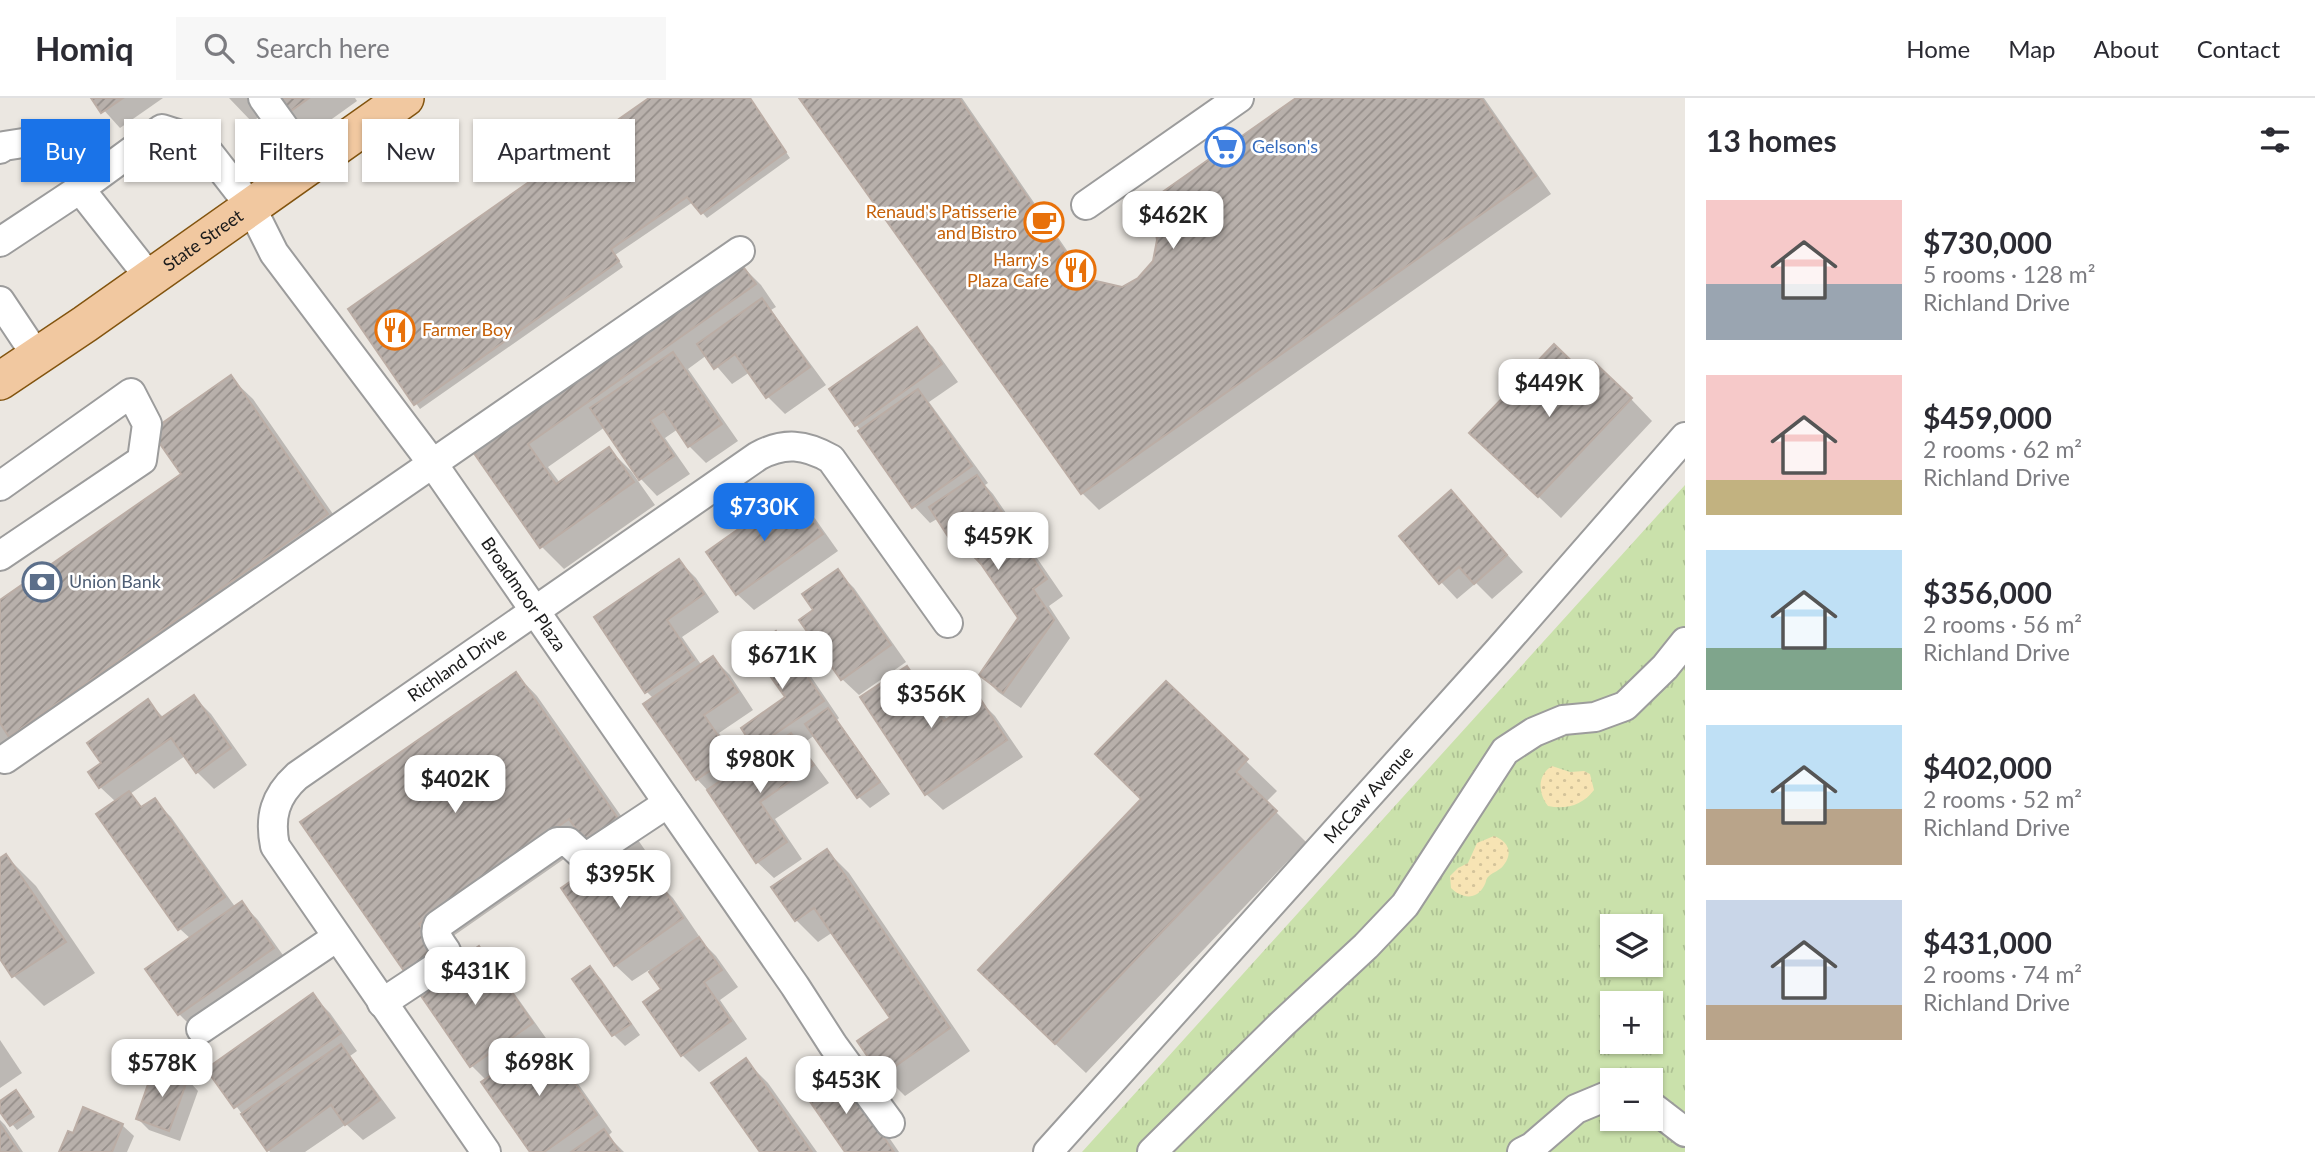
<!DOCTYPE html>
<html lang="en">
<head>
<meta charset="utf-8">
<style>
	body { margin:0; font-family:Lato,sans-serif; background:#f7f7f7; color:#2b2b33; height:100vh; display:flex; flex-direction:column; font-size:26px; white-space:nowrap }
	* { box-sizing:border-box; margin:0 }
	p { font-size:23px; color:#7c7c81 }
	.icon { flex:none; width:38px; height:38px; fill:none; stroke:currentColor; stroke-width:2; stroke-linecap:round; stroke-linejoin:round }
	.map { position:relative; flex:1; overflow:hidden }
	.panel { display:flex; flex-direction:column; background:#fff; width:630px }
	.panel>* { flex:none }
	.top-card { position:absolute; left:21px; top:21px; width:665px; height:63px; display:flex; gap:14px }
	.fabs { position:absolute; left:1600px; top:816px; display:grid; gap:14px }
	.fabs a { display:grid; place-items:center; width:63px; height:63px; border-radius:0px; background:#fff; box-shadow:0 2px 5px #0004; font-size:35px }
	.price { position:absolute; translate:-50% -60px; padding:0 16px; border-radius:14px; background:#fff; color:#222; font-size:23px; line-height:46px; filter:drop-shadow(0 2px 4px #0008) }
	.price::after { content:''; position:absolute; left:50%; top:42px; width:21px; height:16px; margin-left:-10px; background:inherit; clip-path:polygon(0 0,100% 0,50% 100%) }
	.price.current { background:#1a73e8; color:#fff }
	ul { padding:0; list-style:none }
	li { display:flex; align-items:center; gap:21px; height:175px; padding:0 21px }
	li span { display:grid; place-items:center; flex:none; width:196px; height:140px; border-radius:0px; color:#555 }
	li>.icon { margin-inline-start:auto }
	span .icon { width:84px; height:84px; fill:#fffc; stroke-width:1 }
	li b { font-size:30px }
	h2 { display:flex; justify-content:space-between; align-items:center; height:84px; padding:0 21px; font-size:30px }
	.chip { padding:0 24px; border-radius:0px; background:#fff; box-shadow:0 2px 5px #0004; font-size:24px; line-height:63px }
	.chip.current { background:#1a73e8; color:#fff }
	header { display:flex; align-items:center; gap:42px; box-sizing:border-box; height:98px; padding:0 35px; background:#fff; border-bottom:2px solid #e1e1e2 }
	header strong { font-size:33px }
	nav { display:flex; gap:38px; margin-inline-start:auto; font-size:24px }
	.search { width:490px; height:63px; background:#f7f7f7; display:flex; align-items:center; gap:18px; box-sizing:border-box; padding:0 24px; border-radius:0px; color:#7c7c81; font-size:26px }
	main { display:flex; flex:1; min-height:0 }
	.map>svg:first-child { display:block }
</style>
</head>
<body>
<header>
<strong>Homiq</strong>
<div class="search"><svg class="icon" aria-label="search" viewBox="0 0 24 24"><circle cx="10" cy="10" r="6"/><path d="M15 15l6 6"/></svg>Search here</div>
<nav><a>Home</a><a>Map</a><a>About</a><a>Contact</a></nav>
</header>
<main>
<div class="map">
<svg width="1685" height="1054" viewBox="0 0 1685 1054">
	<defs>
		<pattern id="grass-tufts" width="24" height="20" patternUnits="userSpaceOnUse" patternTransform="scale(1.75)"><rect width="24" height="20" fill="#cae1ab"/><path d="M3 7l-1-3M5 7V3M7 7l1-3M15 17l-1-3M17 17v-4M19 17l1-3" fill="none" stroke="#adc093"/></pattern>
		<pattern id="sand-dots" width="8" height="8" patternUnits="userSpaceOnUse" patternTransform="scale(1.75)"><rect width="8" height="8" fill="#f7e4b4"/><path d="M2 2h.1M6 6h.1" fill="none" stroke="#d3c39a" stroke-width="1.8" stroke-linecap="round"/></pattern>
		<pattern id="building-hatch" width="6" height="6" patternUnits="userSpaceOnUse" patternTransform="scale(1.75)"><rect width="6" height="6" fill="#b8b0ab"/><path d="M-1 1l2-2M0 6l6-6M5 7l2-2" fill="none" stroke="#958e8a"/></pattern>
	</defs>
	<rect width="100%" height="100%" fill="#ebe7e1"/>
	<!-- grass -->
	<path fill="url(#grass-tufts)" fill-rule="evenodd" d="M1685 387V1054H1082ZM1612 828H1650V866H1612ZM1612 905H1650V943H1612ZM1612 982H1650V1020H1612Z"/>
	<!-- sand -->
	<g fill="url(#sand-dots)">
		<path d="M1552 668 1570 674 1584 673 1590 676 1594 692C1583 707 1566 712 1548 708 1538 695 1537 677 1552 668Z"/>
		<path d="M1494 738C1508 743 1514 755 1503 768 1499 773 1493 774 1489 778 1485 782 1487 783 1484 788 1476 803 1461 800 1451 790L1450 778 1458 770 1468 765 1477 745Z"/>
	</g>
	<!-- shadow -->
	<g fill="#0003">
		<path d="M93 0H163L120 30Z"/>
		<path d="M229 0H355L357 3 311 36 281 3 252 24Z"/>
		<path d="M652 0H750L790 60 707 120 693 104 615 157 623 169 420 311 351 212Z"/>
		<path d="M801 0H962L1088 183 1123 191 1140 181 1299 0H1484L1551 96 1099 412 1082 395Z"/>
		<path d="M739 165 761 187 776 209 771 212 826 287 785 316 768 299 750 274 732 286 707 257 688 271 738 343 706 365 689 348 678 331 665 340 690 376 657 398 641 381 605 329 548 369 560 385 609 351 631 373 655 407 564 471 542 449 473 351Z"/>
		<path d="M917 232 933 249 958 284 929 304 988 385 985 387 993 396 1063 498 1049 508 1070 540 1021 610 998 594 981 577 1020 520 985 468 968 456 937 421 930 425 914 408 856 326Z"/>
		<path d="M1585 278 1631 301 1652 323 1561 420 1494 356Z"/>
		<path d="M231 280 253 301 349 439 32 659 13 640 0 650V504L183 376Z"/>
		<path d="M1451 394 1523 474 1492 501 1476 485 1457 501 1441 484Z"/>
		<path d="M792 395 809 412 838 453 754 512 737 496Z"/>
		<path d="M679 463 696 480 719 514 682 539 702 568 713 560 730 577 753 612 719 635 743 669 763 656 743 630 787 600 776 535 793 552 839 620 837 622 890 696 870 710 859 699 815 637 801 647 829 685 775 721 802 761 774 780 757 764 711 696 697 681 654 601 647 594Z"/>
		<path d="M837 473 854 490 906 564 859 597 842 581 816 513Z"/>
		<path d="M907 570 923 587 948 623 979 602 995 618 1023 659 943 712 926 696Z"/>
		<path d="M516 576 537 598 645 752 619 769 639 796 657 784 673 800 699 838 697 839 716 858 738 889 720 902 747 941 699 974 682 957 664 892 649 872 632 883 615 867 604 763 587 745 439 848 453 868 478 851 495 868 548 943 545 945 560 960 612 1034 608 1038 624 1054H532L487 983 472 968 303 725Z"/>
		<path d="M1166 586 1277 693 1266 704 1306 744 1086 975 1010 903 1143 701Z"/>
		<path d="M194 599 211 616 247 667 214 691 197 674 185 658 130 696 143 710 154 702 171 719 236 810 242 805 258 822 290 867 196 933 179 916 148 871 191 841 180 831 116 704 100 689 103 665 148 604 164 620Z"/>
		<path d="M827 753 849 775 970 953 905 998 883 976 892 920 833 834 818 844 796 822 774 790Z"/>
		<path d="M6 758 36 788 95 875 44 908 14 878 0 857V762Z"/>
		<path d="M590 870 601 881 640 937 625 948 614 937 574 881Z"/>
		<path d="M313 898 330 915 357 953 350 958 396 1020 363 1042 346 1026 305 1054H270L209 971Z"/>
		<path d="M0 942 22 975 0 990Z"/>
		<path d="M746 963 768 985 817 1054H762Z"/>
		<path d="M187 981 198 993 180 1043 149 1032 138 1021Z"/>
		<path d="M859 996 899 1054H847Z"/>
		<path d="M21 999 35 1019 17 1032 0 1011V1005Z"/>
		<path d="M0 1022 5 1027 23 1054H0Z"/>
		<path d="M122 1027 134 1038 127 1054H61L74 1037Z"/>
	</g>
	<!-- building -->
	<g fill="url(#building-hatch)" stroke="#bbada5" stroke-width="2">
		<path d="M91 0H123L101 15Z"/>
		<path d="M277 0H309L288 15Z"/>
		<path d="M649 0H750L786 54 701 116 687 99 611 151 619 163 414 307 348 211Z"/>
		<path d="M799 0H959L1083 180 1122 189 1138 180 1153 163 1157 142 1154 123 1144 107 1296 0H1481L1536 78 1081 396Z"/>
		<path d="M739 163 756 186 528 346 556 386 609 349 634 384 540 450 471 351Z"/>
		<path d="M762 200 810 269 766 300 735 256 714 271 697 246Z"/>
		<path d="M917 229 942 266 855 328 829 291Z"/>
		<path d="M1554 246 1585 276 1595 265 1632 300 1538 399 1469 335Z"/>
		<path d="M673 254 722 326 688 349 664 313 650 322 674 358 639 382 590 310Z"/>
		<path d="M231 277 328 416 9 639 0 625V502L181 376 151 333Z"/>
		<path d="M918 291 972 368 912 410 858 333Z"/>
		<path d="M977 377 1047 481 1033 491 1054 522 1003 595 979 577 1018 520 981 466 970 454 949 440 929 409Z"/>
		<path d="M1451 392 1507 457 1474 486 1459 469 1439 486 1399 438Z"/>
		<path d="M792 393 823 436 736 497 706 454Z"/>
		<path d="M679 461 704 496 667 522 694 562 645 595 594 519Z"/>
		<path d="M838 471 891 547 841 582 799 522 813 512 802 496Z"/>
		<path d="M776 533 824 603 754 650 741 630 785 599 751 551Z"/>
		<path d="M713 558 738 594 704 617 732 658 696 682 643 606Z"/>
		<path d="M907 568 944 623 979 599 1007 642 925 697 860 599Z"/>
		<path d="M516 574 624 729 591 752 569 721 419 826 441 858 409 880 300 724Z"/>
		<path d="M1166 583 1248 661 1236 674 1277 713 1055 946 978 872 1141 701 1095 656Z"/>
		<path d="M194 597 231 650 196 675 171 640 99 690 88 674 101 665 87 645 148 601 161 620Z"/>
		<path d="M828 610 880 684 857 700 805 626Z"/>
		<path d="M791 635 814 667 760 704 787 744 756 765 707 692Z"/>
		<path d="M129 693 141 709 155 700 225 799 178 832 96 716Z"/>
		<path d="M827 751 950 930 881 978 857 943 890 920 814 810 795 823 771 789Z"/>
		<path d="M6 756 66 844 12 879 0 861V760Z"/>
		<path d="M609 757 636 796 657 781 683 820 614 868 561 790Z"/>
		<path d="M242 803 274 850 178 917 145 871Z"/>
		<path d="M699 839 722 872 704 884 731 923 681 958 643 904 661 891 649 874Z"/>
		<path d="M479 848 533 925 470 969 417 892Z"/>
		<path d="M590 868 631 926 612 938 572 881Z"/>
		<path d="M313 895 341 935 234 1010 206 971Z"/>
		<path d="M543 941 597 1017 544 1054H530L481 984Z"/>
		<path d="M341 946 380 1002 345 1027 331 1007 267 1053 241 1016Z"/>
		<path d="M746 960 812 1054H760L711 985Z"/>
		<path d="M154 969 188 980 169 1033 136 1021Z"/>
		<path d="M837 972 894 1054H845L804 995Z"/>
		<path d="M16 992 31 1014 10 1028 0 1014V1003Z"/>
		<path d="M83 1009 123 1026 112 1054H59L68 1033 73 1035Z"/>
		<path d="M0 1026 19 1054H0Z"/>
		<path d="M604 1031 620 1054H571Z"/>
	</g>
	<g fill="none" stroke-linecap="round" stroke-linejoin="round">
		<!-- minor casing -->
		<g stroke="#9c9c9c" stroke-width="32">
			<g id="minor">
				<path d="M263 0 311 67"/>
				<path d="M0 51 4 48 36 43 82 62 99 76"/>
				<path d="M80 91 150 180"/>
				<path d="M1086 107 1239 0"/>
				<path id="s1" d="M0 144 80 91 162 31 184 38 206 51 251 109 274 155 433 366 795 888 833 947 890 1025"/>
				<path d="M0 203 36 257"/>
				<path d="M0 388 131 295 147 326 142 362 0 458"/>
				<path d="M5 661 740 153"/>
				<path d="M382 905 444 864 446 853C441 845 433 837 438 827L557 744H568L581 756 588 758 668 705"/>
				<path d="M201 931 337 839"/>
				<path d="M1650 1007 1685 1034"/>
				<path id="s2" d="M486 1054 275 748C269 719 275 698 297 678L758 358C784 344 805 346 831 361L948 525"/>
				<path id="s3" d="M1048 1054 1499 552 1685 339"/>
				<path d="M1152 1054 1282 926 1366 848 1405 807 1505 653 1534 634 1563 622 1595 619 1625 608 1665 569 1685 544"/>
				<path d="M1522 1054 1532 1049 1576 1011 1612 996"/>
			</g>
		</g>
		<!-- major casing -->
		<g stroke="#82540f" stroke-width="40">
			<g id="major">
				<path id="s4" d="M0 283 85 226 405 0"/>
			</g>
		</g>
		<!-- minor -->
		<use href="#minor" stroke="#fff" stroke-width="28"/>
		<!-- major -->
		<use href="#major" stroke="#f1c8a0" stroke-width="37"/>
	</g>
	<!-- icons -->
	<defs>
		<g id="supermarket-ring" transform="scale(2.0125)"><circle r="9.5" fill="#fff" stroke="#3f7fe0" stroke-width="1.5"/><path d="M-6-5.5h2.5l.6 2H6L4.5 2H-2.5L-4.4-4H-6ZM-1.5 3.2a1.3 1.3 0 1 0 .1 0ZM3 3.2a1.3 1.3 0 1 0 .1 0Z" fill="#3f7fe0"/></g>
		<g id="cafe-ring" transform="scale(2.0125)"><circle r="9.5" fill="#fff" stroke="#e8710a" stroke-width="1.5"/><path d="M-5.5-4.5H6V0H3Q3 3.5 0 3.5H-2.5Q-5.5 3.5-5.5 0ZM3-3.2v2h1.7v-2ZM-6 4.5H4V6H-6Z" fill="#e8710a"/></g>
		<g id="restaurant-ring" transform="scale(2.0125)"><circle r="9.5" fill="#fff" stroke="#e8710a" stroke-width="1.5"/><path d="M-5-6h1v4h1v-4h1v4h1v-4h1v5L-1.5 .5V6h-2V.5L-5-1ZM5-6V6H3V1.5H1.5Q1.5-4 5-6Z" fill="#e8710a"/></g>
		<g id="bank-ring" transform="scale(2.0125)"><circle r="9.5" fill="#fff" stroke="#5c6f8a" stroke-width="1.5"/><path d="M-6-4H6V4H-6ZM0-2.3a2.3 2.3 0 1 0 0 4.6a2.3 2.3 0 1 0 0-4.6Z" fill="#5c6f8a"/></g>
	</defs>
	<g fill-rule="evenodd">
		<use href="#supermarket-ring" x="1225" y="49"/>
		<use href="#cafe-ring" x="1044" y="124"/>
		<use href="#restaurant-ring" x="1076" y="172"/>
		<use href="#restaurant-ring" x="395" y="232"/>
		<use href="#bank-ring" x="42" y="484"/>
	</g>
	<g text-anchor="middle" stroke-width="5" stroke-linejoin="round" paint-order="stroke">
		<!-- shop labels -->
		<g font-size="18" fill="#366cbe" stroke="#fff" text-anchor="start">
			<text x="1252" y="55">Gelson's</text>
		</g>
		<!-- food labels -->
		<g font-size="18" fill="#c56008" stroke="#fff" text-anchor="end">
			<text x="1017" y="120">Renaud's Patisserie<tspan x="1017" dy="21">and Bistro</tspan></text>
			<text x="1049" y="168">Harry's<tspan x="1049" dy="21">Plaza Cafe</tspan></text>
			<text x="422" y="238" text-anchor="start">Farmer Boy</text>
		</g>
		<!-- street labels -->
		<g font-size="18" fill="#1b1b1b" stroke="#fff">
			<text dy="6" stroke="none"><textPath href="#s4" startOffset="247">State Street</textPath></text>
			<text dy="6" stroke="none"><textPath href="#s1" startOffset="794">Broadmoor Plaza</textPath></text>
			<text dy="6" stroke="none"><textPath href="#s2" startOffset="644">Richland Drive</textPath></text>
			<text dy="6" stroke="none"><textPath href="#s3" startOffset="480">McCaw Avenue</textPath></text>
		</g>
		<!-- service labels -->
		<g font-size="18" fill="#4e5e75" stroke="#fff" text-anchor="start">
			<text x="69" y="490">Union Bank</text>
		</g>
	</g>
</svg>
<div class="fabs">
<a><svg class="icon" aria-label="layers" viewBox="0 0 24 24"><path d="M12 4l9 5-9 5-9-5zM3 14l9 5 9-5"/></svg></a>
<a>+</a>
<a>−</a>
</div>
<b class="price" style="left:1173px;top:153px">$462K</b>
<b class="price" style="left:1549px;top:321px">$449K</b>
<b class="price current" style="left:764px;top:445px">$730K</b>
<b class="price" style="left:998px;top:474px">$459K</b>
<b class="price" style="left:782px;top:593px">$671K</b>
<b class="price" style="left:931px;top:632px">$356K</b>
<b class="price" style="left:760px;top:697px">$980K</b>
<b class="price" style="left:455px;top:717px">$402K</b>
<b class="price" style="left:620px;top:812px">$395K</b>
<b class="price" style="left:475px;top:909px">$431K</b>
<b class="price" style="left:539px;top:1000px">$698K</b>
<b class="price" style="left:162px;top:1001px">$578K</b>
<b class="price" style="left:846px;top:1018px">$453K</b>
<div class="top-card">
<a class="chip current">Buy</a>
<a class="chip">Rent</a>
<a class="chip">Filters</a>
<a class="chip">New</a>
<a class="chip">Apartment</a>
</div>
</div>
<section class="panel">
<h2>13 homes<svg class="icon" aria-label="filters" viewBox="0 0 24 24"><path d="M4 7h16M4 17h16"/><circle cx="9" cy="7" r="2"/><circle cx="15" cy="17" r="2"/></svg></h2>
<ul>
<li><span style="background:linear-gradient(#f6c9c9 60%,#9aa5b1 0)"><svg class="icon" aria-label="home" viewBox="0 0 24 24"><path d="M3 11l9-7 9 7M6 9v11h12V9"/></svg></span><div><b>$730,000</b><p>5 rooms · 128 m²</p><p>Richland Drive</p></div></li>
<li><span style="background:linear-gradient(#f6c9c9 75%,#c2b280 0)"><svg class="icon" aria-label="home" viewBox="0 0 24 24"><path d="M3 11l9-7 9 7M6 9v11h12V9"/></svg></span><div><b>$459,000</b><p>2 rooms · 62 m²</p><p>Richland Drive</p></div></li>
<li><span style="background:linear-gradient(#bfe0f5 70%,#7fa58c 0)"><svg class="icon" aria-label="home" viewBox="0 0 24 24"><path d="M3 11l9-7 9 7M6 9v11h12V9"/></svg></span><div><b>$356,000</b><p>2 rooms · 56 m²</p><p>Richland Drive</p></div></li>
<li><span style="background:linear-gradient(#bfe0f5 60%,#b9a48a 0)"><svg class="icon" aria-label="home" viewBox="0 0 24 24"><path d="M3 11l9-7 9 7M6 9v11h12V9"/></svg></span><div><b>$402,000</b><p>2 rooms · 52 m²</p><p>Richland Drive</p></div></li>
<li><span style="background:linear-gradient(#c9d6e8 75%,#b9a48a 0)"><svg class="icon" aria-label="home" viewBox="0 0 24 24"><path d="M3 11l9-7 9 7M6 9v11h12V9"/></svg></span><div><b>$431,000</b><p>2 rooms · 74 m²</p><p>Richland Drive</p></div></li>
</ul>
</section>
</main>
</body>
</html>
